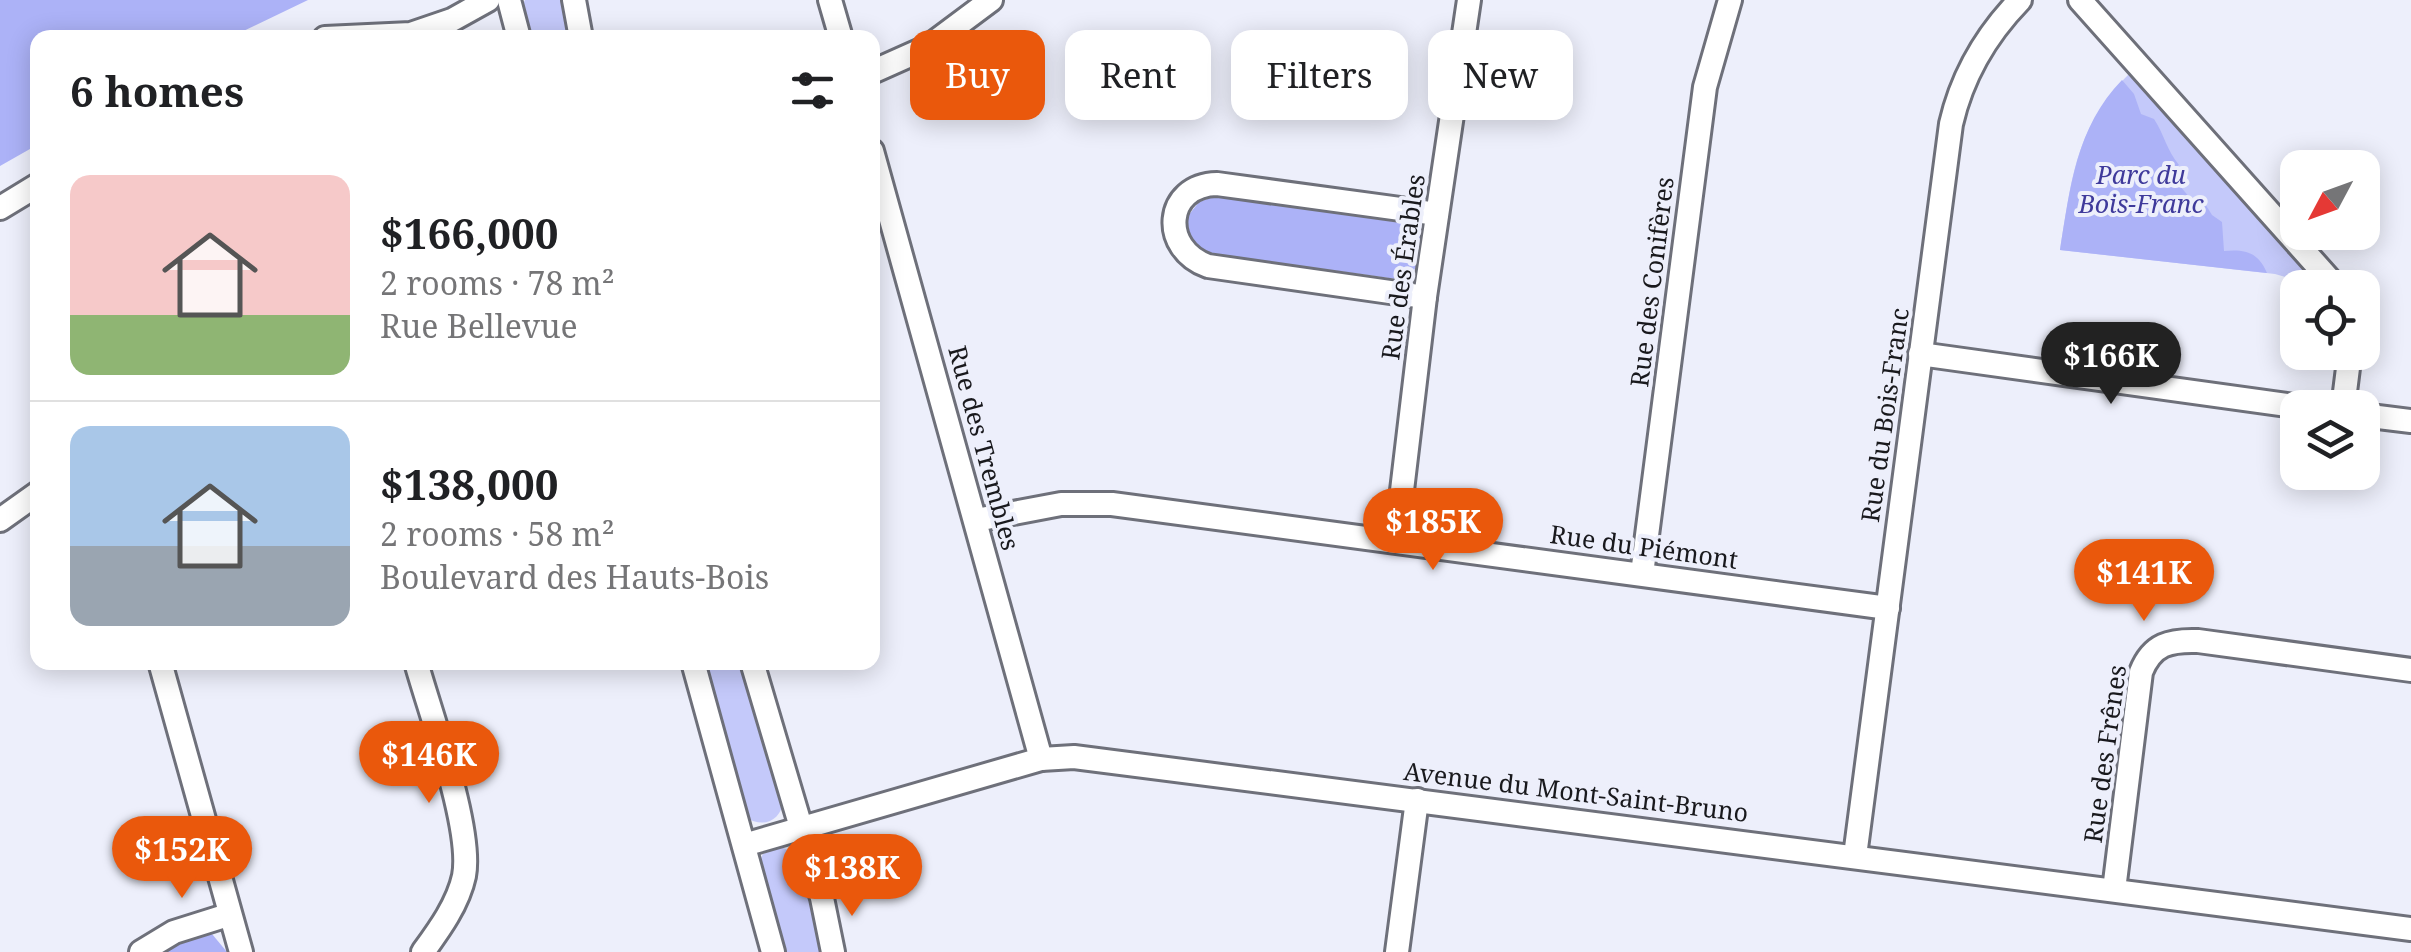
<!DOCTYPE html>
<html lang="en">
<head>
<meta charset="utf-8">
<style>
	body { margin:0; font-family:"Noto Serif",serif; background:#f2f2f2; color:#202124; height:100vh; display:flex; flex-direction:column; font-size:38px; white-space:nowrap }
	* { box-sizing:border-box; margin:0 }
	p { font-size:32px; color:#757577 }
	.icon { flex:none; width:55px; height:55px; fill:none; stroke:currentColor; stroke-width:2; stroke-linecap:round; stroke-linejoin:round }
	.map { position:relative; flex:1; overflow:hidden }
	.side { position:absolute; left:30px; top:30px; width:850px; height:640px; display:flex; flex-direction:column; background:#fff; border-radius:20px; box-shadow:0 5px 25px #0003 }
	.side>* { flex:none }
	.guide { position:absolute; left:910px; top:30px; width:950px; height:90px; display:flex; gap:20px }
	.needle { width:65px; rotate:229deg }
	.controls { position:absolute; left:2280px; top:150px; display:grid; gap:20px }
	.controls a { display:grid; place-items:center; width:100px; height:100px; border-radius:20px; background:#fff; box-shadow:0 5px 25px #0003; font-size:50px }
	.price { position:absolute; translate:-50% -85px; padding:0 22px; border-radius:35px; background:#ea580c; color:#fff; font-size:32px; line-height:65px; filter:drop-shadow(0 2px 5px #0008) }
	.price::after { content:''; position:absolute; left:50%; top:60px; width:30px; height:22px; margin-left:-15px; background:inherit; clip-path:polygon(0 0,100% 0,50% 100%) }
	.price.current { background:#222; color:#fff }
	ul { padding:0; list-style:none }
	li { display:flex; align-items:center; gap:30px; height:250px; padding:0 40px }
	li+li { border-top:2px solid #e0e0e0 }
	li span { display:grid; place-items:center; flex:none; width:280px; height:200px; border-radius:20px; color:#555 }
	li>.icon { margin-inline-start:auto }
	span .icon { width:120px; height:120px; fill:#fffc; stroke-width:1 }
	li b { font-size:42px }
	h2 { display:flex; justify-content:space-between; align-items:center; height:120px; padding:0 40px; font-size:42px }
	.chip { padding:0 35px; border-radius:20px; background:#fff; box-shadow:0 5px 25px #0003; font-size:35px; line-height:90px }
	.chip.current { background:#ea580c; color:#fff }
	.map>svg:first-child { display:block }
</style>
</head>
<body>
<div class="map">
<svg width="2411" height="952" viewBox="0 0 2411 952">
	<rect width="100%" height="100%" fill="#edeffb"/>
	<!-- green -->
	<g fill="#c4c9fa">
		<path d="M525 0H562L573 37H526L522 6Z"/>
		<path d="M2129 74 2321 287 2275 274 2060 250C2072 178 2075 128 2129 74Z"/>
		<path d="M700 663H746L784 799C781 821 764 829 745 817Z"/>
		<path d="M780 847C810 852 819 925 826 952H780L759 862 763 854Z"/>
	</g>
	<!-- forest -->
	<g fill="#acb2f7">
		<path d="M0 0H308L231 37 38 38 37 145 0 166Z"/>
		<path d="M2122 80 2134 94 2141 114 2154 119C2164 134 2167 151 2179 165L2173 169 2180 186 2195 204 2202 199 2212 215 2222 222 2224 251C2245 249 2258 252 2267 273L2060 250C2070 189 2076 127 2122 80Z"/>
		<path d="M1216 196 1411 224 1422 240C1419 259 1419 277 1396 279L1206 253 1188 239 1187 217 1199 202Z"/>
		<path d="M212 934 227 952H163L183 942Z"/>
	</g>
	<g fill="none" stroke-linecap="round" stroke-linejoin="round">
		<!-- minor casing -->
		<g stroke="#6e707a" stroke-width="28">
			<g id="minor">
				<path d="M509 0 519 38"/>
				<path d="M574 0 581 38"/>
				<path d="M830 0 841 38"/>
				<path d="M2080 0 2337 288"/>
				<path d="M325 38 411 34 452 20 488 0"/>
				<path d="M872 72 928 47 991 0"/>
				<path d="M872 151 1041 759"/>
				<path d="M0 208 38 185"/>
				<path d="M1425 297 1208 266C1160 249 1164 185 1217 184L1437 214"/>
				<path d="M1920 354 2309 408"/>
				<path d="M2343 408 2350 352"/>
				<path d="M2362 415 2411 421"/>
				<path d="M0 520 38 493"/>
				<path d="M976 520 1061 504H1112L1888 608"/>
				<path d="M1396 541 1425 297 1469 0"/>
				<path d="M1642 574 1705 87 1730 0"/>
				<path d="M160 662 241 952"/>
				<path d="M416 662C430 713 473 829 464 876 458 904 439 930 423 952"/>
				<path d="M693 662 773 952"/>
				<path d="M752 662 822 898 833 952"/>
				<path d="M744 845 1041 759 1074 757 2411 929"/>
				<path d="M1855 856 1951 124C1962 76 1986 35 2020 0"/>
				<path d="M2114 890 2141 672C2152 644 2170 640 2198 641L2411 670"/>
				<path d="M141 952 174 932 228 915"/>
				<path d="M1397 952 1417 800"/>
			</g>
		</g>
		<!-- minor -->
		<use href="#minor" stroke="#fff" stroke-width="22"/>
	</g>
	<g text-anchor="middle" stroke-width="8" stroke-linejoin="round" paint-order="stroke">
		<!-- park labels -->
		<g font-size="25" font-style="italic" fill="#3f3a9b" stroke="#edeffb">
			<text x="2141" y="184">Parc du<tspan x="2141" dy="29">Bois-Franc</tspan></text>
		</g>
		<!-- street labels -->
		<g font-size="25" fill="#19191d" stroke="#edeffb">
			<text transform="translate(1403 267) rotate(-82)" y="9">Rue des Érables</text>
			<text transform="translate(1652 282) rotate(-83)" y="9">Rue des Conifères</text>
			<text transform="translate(1885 415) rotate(-82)" y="9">Rue du Bois-Franc</text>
			<text transform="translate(984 448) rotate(75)" y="9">Rue des Trembles</text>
			<text transform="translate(1644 547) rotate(8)" y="9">Rue du Piémont</text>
			<text transform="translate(2105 754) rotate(-82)" y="9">Rue des Frênes</text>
			<text transform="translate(1576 792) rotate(7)" y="9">Avenue du Mont-Saint-Bruno</text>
		</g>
	</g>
</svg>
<div class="controls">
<a><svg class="needle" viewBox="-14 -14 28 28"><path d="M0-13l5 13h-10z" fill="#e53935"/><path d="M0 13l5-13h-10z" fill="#757577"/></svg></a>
<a><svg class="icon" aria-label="locate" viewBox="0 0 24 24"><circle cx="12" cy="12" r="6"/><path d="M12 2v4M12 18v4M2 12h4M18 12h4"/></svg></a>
<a><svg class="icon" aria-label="layers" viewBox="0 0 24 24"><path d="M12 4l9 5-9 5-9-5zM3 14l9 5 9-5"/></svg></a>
</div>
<b class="price current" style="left:2111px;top:407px">$166K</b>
<b class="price" style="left:1433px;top:573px">$185K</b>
<b class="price" style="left:2144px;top:624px">$141K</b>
<b class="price" style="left:429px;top:806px">$146K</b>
<b class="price" style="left:182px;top:901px">$152K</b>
<b class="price" style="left:852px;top:919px">$138K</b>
<div class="guide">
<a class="chip current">Buy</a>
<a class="chip">Rent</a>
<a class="chip">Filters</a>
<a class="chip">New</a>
</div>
<section class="side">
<h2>6 homes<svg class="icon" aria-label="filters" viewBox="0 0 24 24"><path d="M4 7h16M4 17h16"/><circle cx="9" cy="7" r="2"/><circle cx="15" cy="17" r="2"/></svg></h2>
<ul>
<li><span style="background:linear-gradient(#f6c9c9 70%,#8fb573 0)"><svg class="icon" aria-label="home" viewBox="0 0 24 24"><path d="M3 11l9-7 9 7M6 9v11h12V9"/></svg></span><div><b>$166,000</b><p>2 rooms · 78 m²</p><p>Rue Bellevue</p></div></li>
<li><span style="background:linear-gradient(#a9c7e8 60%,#9aa5b1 0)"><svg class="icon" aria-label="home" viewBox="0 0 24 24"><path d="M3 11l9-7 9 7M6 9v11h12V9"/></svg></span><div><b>$138,000</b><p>2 rooms · 58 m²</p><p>Boulevard des Hauts-Bois</p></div></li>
</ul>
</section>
</div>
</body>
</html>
